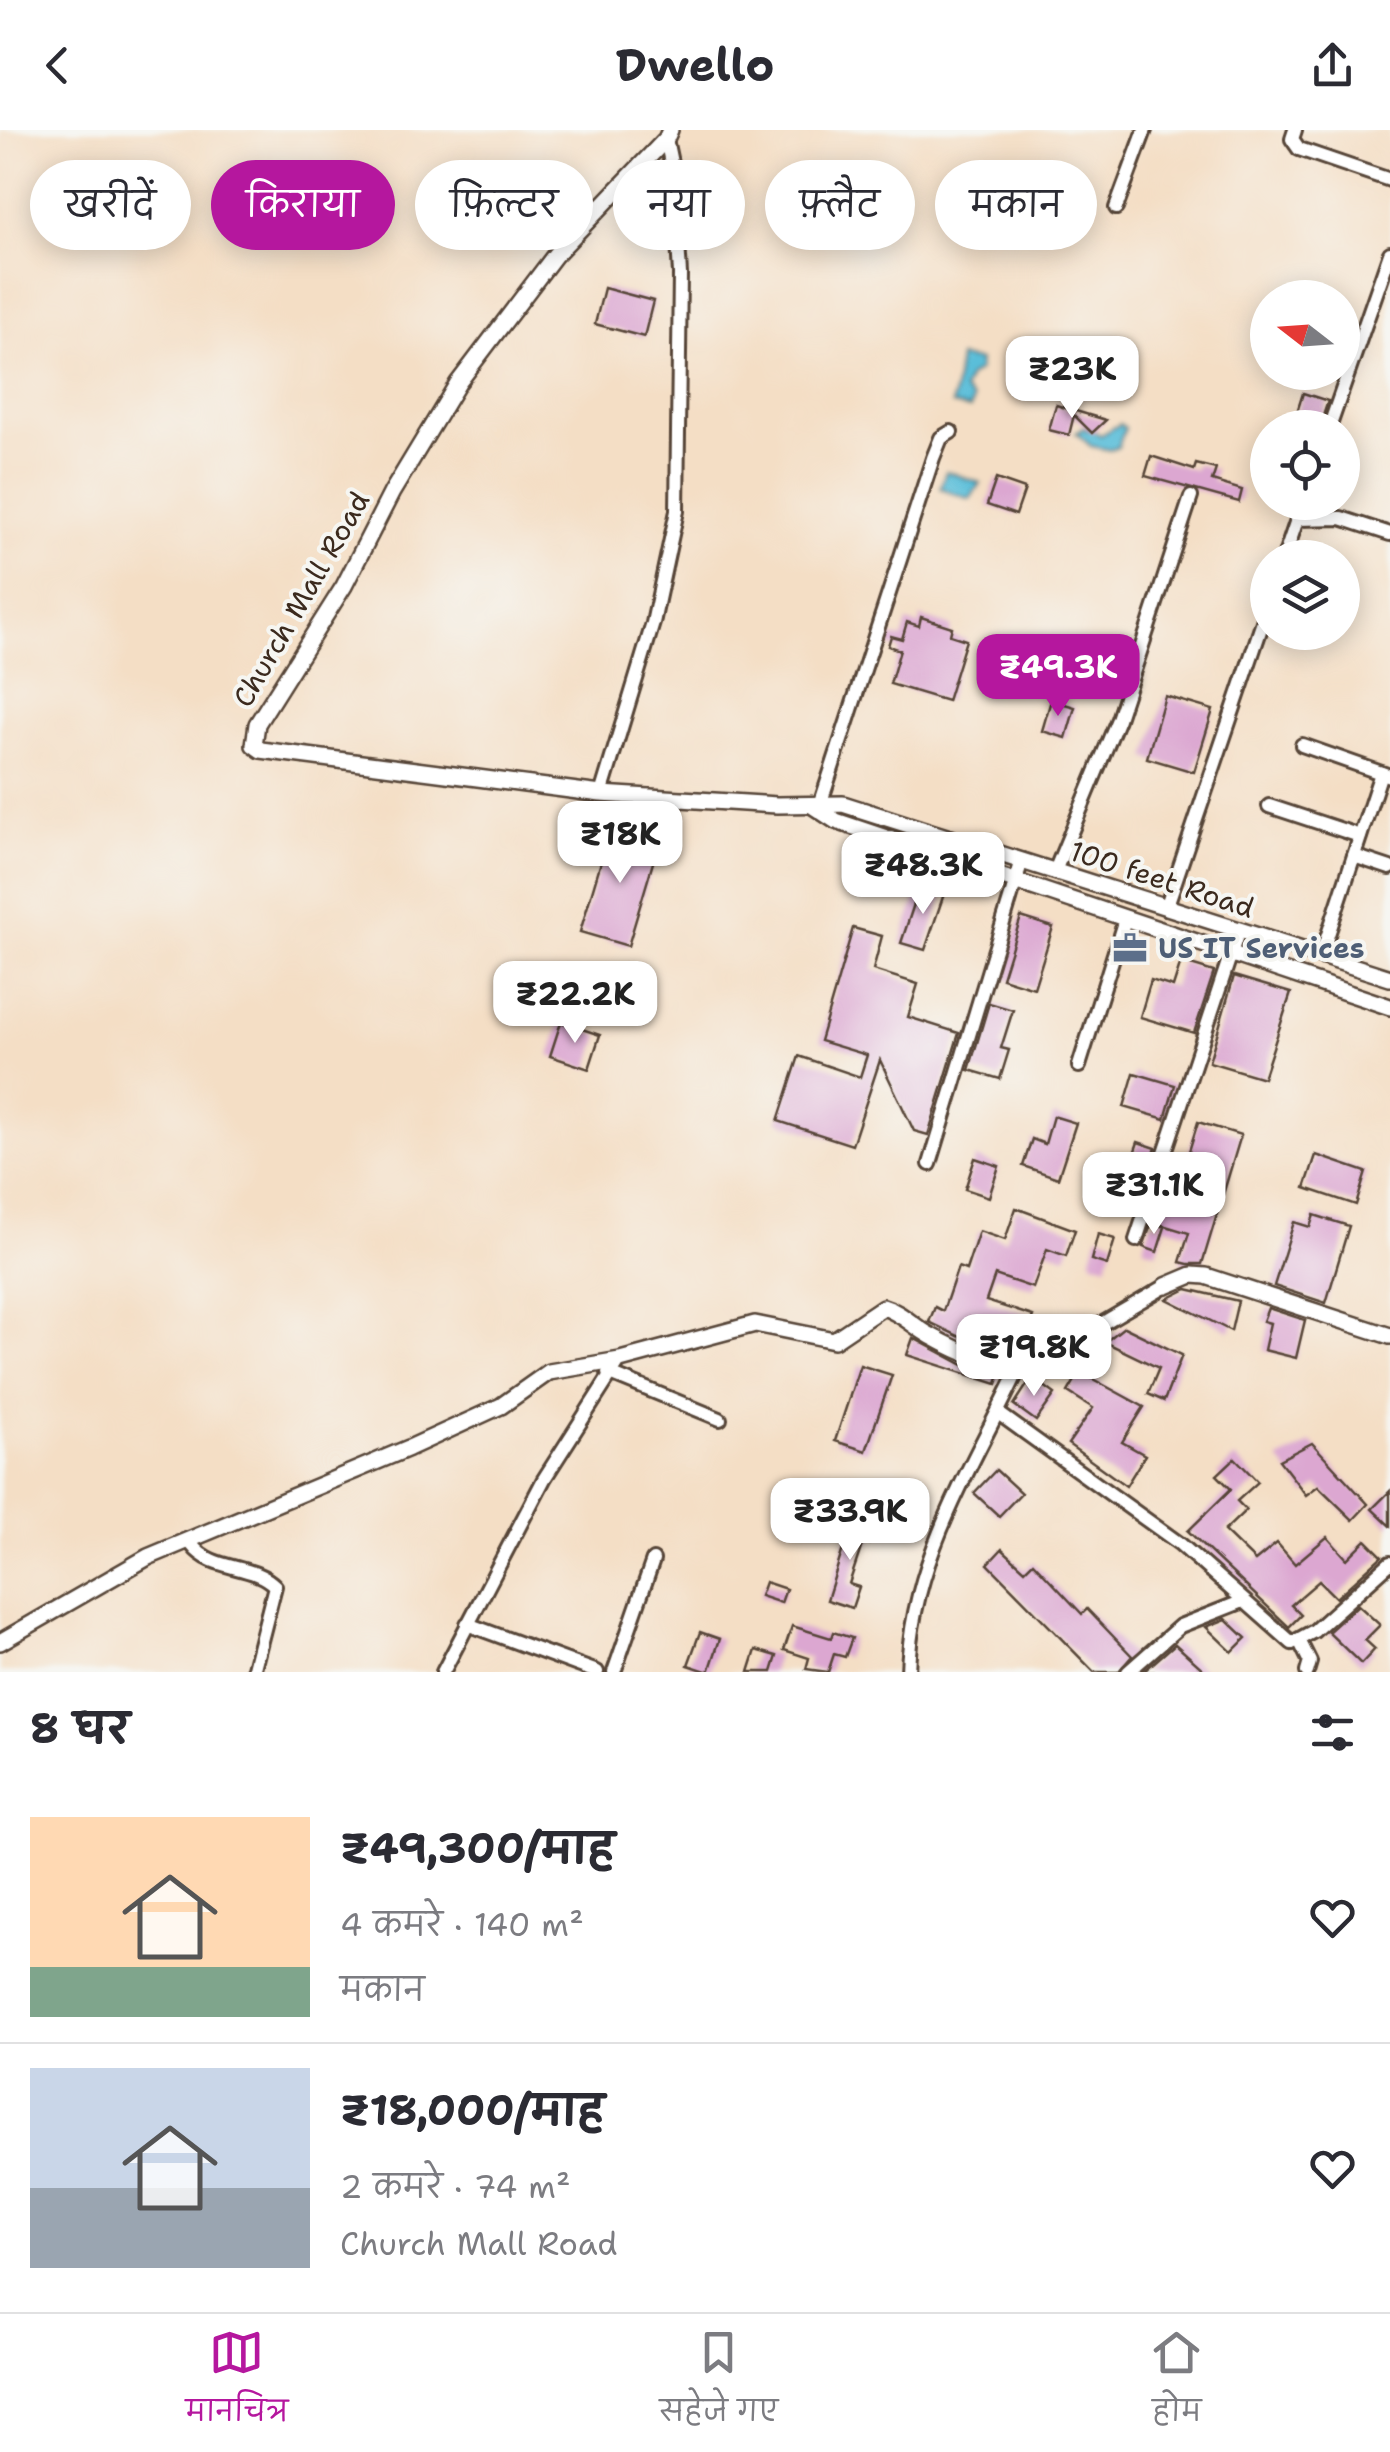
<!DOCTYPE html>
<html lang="hi">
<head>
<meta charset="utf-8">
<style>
	body { margin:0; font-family:"Shantell Sans","Playpen Sans Deva",sans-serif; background:#f2f2f3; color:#2b2b33; height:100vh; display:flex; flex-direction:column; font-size:38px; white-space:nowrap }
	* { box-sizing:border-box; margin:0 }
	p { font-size:32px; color:#7c7c81 }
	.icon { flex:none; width:55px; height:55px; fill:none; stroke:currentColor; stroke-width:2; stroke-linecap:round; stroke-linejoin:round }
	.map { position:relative; height:1542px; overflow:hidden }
	.side { display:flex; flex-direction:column; background:#fff; flex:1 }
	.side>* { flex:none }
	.guide { position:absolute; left:30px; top:30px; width:1330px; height:90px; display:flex; gap:20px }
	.needle { width:65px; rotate:287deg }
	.buttons { position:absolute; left:1250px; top:150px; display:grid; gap:20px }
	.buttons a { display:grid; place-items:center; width:110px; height:110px; border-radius:50%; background:#fff; box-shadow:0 5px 25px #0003; font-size:50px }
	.price { position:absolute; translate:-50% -85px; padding:0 22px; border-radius:20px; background:#fff; color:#222; font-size:32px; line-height:65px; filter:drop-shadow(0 2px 5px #0008) }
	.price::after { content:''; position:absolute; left:50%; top:60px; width:30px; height:22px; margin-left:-15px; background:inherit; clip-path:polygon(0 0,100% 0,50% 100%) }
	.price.current { background:#b5179e; color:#fff }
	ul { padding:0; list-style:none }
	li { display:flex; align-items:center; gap:30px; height:250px; padding:0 30px }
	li+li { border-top:2px solid #e1e1e2 }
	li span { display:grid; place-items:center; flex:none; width:280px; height:200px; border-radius:0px; color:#555 }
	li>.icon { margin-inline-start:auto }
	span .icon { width:120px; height:120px; fill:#fffc; stroke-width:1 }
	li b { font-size:42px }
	h2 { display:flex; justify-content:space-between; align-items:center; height:120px; padding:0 30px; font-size:42px }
	.tag { padding:0 35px; border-radius:45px; background:#fff; box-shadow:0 5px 25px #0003; font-size:35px; line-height:90px }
	.tag.current { background:#b5179e; color:#fff }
	header { display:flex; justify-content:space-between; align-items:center; height:130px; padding:0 30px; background:#fff; font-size:45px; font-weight:700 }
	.dock { display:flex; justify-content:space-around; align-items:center; height:140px; border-top:2px solid #e1e1e2; background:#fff; font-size:28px; color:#7c7c81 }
	.dock a { display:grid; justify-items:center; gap:5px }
	.dock .current { color:#b5179e }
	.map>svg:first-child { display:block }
</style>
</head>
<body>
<header><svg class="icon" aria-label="back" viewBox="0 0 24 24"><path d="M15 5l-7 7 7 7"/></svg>Dwello<svg class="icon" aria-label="share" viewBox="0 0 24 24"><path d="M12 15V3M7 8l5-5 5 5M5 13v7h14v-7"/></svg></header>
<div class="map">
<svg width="1390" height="1542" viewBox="0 0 1390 1542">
	<rect width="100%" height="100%" fill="#f6f6f2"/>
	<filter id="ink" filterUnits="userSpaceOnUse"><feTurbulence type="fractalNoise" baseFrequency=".01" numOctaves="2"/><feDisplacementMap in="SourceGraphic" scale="20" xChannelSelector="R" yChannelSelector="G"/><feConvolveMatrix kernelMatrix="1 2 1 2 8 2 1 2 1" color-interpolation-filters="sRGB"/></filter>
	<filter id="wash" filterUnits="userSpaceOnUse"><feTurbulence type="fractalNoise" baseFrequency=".0048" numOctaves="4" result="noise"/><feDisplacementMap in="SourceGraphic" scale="40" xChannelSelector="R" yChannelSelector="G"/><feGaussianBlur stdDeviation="2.25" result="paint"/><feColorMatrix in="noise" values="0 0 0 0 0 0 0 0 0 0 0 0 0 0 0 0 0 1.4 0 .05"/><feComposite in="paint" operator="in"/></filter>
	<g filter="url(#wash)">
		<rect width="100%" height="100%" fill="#f4dec5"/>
		<!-- water -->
		<g fill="#5abed9" stroke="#4a747c" stroke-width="2.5">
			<path d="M959 228 979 231 978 241 969 247 963 260 973 270 970 279 952 275Z"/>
			<path d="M1120 294 1125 298 1118 317 1110 320 1091 316 1076 303 1083 298 1101 305Z"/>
			<path d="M946 341 980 353 970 369 940 358Z"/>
		</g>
		<g id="blocks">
			<!-- building -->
			<g fill="#dca7d1">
				<path d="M604 158 653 171 644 207 595 194Z"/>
				<path d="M1303 263 1328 271 1319 298H1292Z"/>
				<path d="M1056 275 1069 279 1106 290 1092 303 1074 285 1069 305 1049 300Z"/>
				<path d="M1151 326 1194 340 1196 334 1216 339 1212 351 1242 360 1239 372 1145 346Z"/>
				<path d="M996 349 1025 359 1016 385 987 375Z"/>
				<path d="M921 487 952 497 950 505 966 510 947 571 890 554 900 520 888 516 891 506 902 509 907 492 919 496Z"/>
				<path d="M1165 566 1213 580 1194 642 1147 628Z"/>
				<path d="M1051 570 1075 577 1066 608 1042 601Z"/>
				<path d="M612 695 660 709 628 816 580 802Z"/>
				<path d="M921 753 945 761 925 820 901 813Z"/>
				<path d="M1021 787 1053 797 1034 858 1002 848Z"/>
				<path d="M853 798 882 806 873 840 918 854 908 887 959 903 928 1005 914 1001 880 930 852 1015 778 991 799 926 860 947 867 925 820 911Z"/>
				<path d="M1181 832 1214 842 1194 903 1140 887 1151 850 1173 857Z"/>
				<path d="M1234 846 1291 863 1263 948 1209 932Z"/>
				<path d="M989 873 1013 880 1001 918 1009 920 1000 949 969 940Z"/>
				<path d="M561 892 600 905 589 939 550 926Z"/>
				<path d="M1134 943 1175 955 1165 989 1124 977Z"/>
				<path d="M1053 986 1076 993 1058 1048 1023 1036 1032 1009 1045 1014Z"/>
				<path d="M1198 992 1241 1005 1202 1134H1188L1180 1132 1189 1103 1159 1094 1174 1042 1182 1044Z"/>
				<path d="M1138 1012 1156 1018 1149 1038 1131 1032Z"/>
				<path d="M1316 1025 1366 1042 1356 1075 1305 1058Z"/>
				<path d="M975 1028 999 1036 989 1067 965 1059Z"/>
				<path d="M1016 1078 1075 1100 1066 1126 1047 1119 1033 1158 995 1145 986 1171 1033 1186 1019 1224 985 1219 929 1192 935 1177 943 1181 958 1137 966 1140 979 1101 1005 1110Z"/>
				<path d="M1314 1085 1349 1096 1326 1173 1274 1156 1294 1092 1310 1097Z"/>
				<path d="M1152 1092 1165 1097 1157 1122 1143 1117Z"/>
				<path d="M1098 1104 1115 1109 1107 1135 1091 1130Z"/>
				<path d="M1187 1159 1238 1171 1231 1201 1167 1169Z"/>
				<path d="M1268 1178 1305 1190 1296 1228 1264 1220 1270 1193 1263 1191Z"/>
				<path d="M1124 1197 1182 1225 1164 1271 1148 1264 1159 1238 1105 1212Z"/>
				<path d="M913 1208 964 1235 1000 1245 997 1254 907 1225Z"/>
				<path d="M860 1235 892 1245 866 1321 835 1311Z"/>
				<path d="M1080 1242 1144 1277 1122 1312 1145 1325 1126 1356 1068 1314 1093 1278 1068 1262Z"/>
				<path d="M1032 1247 1055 1264 1036 1291 1014 1275Z"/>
				<path d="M1312 1313 1368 1374 1353 1390 1318 1356 1306 1365 1279 1330Z"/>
				<path d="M1235 1328 1258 1352 1237 1371 1246 1380 1224 1401 1255 1431 1277 1413 1295 1434 1327 1407 1347 1429 1366 1410 1382 1426 1336 1468 1319 1451 1291 1475 1301 1485 1289 1497 1188 1401 1231 1359 1217 1345Z"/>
				<path d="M996 1340 1021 1363 999 1386 974 1363Z"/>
				<path d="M1390 1361V1396L1372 1379Z"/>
				<path d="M830 1368 855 1376 849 1394 825 1386Z"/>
				<path d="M853 1387 876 1394 869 1414 863 1412 849 1454 859 1457 852 1478 827 1470Z"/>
				<path d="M1002 1419 1025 1440 1033 1432 1082 1484 1087 1479 1132 1526 1118 1542H1094L988 1434Z"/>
				<path d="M765 1452 786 1459 781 1473 760 1466Z"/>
				<path d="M1358 1475 1380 1495 1365 1510 1375 1519 1361 1534 1328 1502Z"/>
				<path d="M1226 1489 1246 1508 1232 1522 1206 1497Z"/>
				<path d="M792 1496 831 1508 833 1502 852 1508 845 1527 834 1524 828 1542 806 1539 809 1528 784 1520Z"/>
				<path d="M700 1502 720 1509 709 1542 688 1535Z"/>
				<path d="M1175 1514 1206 1542H1143Z"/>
				<path d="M756 1520 777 1526 772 1542H749Z"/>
			</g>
		</g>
	</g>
	<g filter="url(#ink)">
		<use href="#blocks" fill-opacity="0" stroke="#574537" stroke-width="2.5"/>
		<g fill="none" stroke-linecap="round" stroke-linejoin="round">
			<!-- minor casing -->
			<g stroke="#574537" stroke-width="18">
				<g id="minor">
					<path d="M1295 0 1292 9 1299 19 1390 50"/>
					<path d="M1116 78 1145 0"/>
					<path d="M1329 298 1390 123"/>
					<path d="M1297 389 1341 388 1390 404"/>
					<path d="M1284 428 1303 372"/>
					<path d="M1302 615 1390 646"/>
					<path d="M601 664 653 493 677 381 680 144 674 47 666 9"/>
					<path d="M820 675 933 328 941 308 951 302"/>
					<path d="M1269 676 1360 706"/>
					<path d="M1354 726 1390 738"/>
					<path d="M1055 741 1118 589 1191 367"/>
					<path d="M1166 778 1268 477"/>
					<path d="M1321 826 1381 643"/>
					<path d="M1079 936 1125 789"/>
					<path d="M930 1034 1022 730"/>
					<path d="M1136 1110 1239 799"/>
					<path d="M1035 1233 1166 1156"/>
					<path d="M608 1243 720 1289"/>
					<path d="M998 1283 1180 1414 1292 1513 1314 1501 1390 1433"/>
					<path d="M193 1408 192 1415C212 1442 253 1433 275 1456L253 1542"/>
					<path d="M467 1494 597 1542"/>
					<path d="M1300 1512 1310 1532 1307 1542"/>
					<path d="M443 1542 544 1349 620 1230"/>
					<path d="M614 1542 653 1430"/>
					<path d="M908 1542C911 1428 973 1337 1019 1238"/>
					<path d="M1128 1542 1180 1496 1241 1472"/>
				</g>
			</g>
			<!-- tertiary casing -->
			<g stroke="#574537" stroke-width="20">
				<g id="tertiary">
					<path d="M670 0 666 9 555 125 458 253 392 362 344 456 257 594 254 615 261 620 601 664 777 675 843 674 1390 848"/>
					<path d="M813 676 836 691 1390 877"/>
					<path d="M1166 1156 1192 1145 1206 1146 1390 1206"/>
					<path d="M0 1512 148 1427 409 1318 501 1276 549 1242 620 1230 755 1194 834 1210 883 1177C901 1182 914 1197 931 1206 958 1221 1005 1244 1035 1233"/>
				</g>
			</g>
			<!-- minor -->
			<use href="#minor" stroke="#fff" stroke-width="12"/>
			<!-- tertiary -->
			<use href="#tertiary" stroke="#fff" stroke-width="15"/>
		</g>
	</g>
	<!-- icons -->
	<defs>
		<g id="office-bare" transform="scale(2.7)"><path d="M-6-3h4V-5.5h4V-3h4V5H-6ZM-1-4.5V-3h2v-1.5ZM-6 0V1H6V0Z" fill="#5c6f8a" stroke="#f6f6f2" stroke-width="2.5" paint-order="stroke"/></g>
	</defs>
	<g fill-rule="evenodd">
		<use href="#office-bare" x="1130" y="818"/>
	</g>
	<g text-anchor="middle" stroke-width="8" stroke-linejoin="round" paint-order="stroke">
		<!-- street labels -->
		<g font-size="28" fill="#3b2a1e" stroke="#f6f6f2">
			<text transform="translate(301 469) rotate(-60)" y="10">Church Mall Road</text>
			<text transform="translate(1162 749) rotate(18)" y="10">100 feet Road</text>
		</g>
		<!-- service labels -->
		<g font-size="28" font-weight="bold" fill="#4e5e75" stroke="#f6f6f2" text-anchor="start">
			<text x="1158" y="828">US IT Services</text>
		</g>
	</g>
</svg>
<div class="buttons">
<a><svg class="needle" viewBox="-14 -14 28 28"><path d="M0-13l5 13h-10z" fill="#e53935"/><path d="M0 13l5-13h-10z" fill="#7c7c81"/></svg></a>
<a><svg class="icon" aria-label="locate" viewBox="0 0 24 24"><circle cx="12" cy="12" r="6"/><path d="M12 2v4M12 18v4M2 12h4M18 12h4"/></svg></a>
<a><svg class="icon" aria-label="layers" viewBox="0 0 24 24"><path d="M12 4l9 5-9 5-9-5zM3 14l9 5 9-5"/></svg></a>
</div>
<b class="price" style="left:1072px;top:291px">₹23K</b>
<b class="price current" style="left:1058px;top:589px">₹49.3K</b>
<b class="price" style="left:620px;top:756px">₹18K</b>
<b class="price" style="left:923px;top:787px">₹48.3K</b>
<b class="price" style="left:575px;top:916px">₹22.2K</b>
<b class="price" style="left:1154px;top:1107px">₹31.1K</b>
<b class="price" style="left:1034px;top:1269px">₹19.8K</b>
<b class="price" style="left:850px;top:1433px">₹33.9K</b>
<div class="guide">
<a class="tag">खरीदें</a>
<a class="tag current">किराया</a>
<a class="tag">फ़िल्टर</a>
<a class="tag">नया</a>
<a class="tag">फ़्लैट</a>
<a class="tag">मकान</a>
</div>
</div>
<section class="side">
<h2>8 घर<svg class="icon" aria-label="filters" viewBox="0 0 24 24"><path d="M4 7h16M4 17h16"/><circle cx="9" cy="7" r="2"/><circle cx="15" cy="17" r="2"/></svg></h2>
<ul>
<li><span style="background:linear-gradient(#ffd9b3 75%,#7fa58c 0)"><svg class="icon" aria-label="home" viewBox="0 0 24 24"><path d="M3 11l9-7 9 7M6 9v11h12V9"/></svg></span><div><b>₹49,300/माह</b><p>4 कमरे · 140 m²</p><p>मकान</p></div><svg class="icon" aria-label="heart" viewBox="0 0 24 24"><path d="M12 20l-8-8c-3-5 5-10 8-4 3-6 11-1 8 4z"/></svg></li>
<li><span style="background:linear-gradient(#c9d6e8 60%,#9aa5b1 0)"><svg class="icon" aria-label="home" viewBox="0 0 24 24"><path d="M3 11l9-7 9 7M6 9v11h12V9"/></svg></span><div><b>₹18,000/माह</b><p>2 कमरे · 74 m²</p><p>Church Mall Road</p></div><svg class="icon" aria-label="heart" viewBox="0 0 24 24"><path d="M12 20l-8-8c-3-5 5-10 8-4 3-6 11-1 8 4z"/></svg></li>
</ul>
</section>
<nav class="dock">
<a class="current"><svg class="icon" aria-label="map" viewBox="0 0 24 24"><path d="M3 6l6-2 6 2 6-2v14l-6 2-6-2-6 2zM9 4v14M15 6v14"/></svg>मानचित्र</a>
<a><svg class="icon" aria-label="saved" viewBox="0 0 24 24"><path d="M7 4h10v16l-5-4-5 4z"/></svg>सहेजे गए</a>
<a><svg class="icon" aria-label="home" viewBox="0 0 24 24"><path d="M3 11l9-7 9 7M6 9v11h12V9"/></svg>होम</a>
</nav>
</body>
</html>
